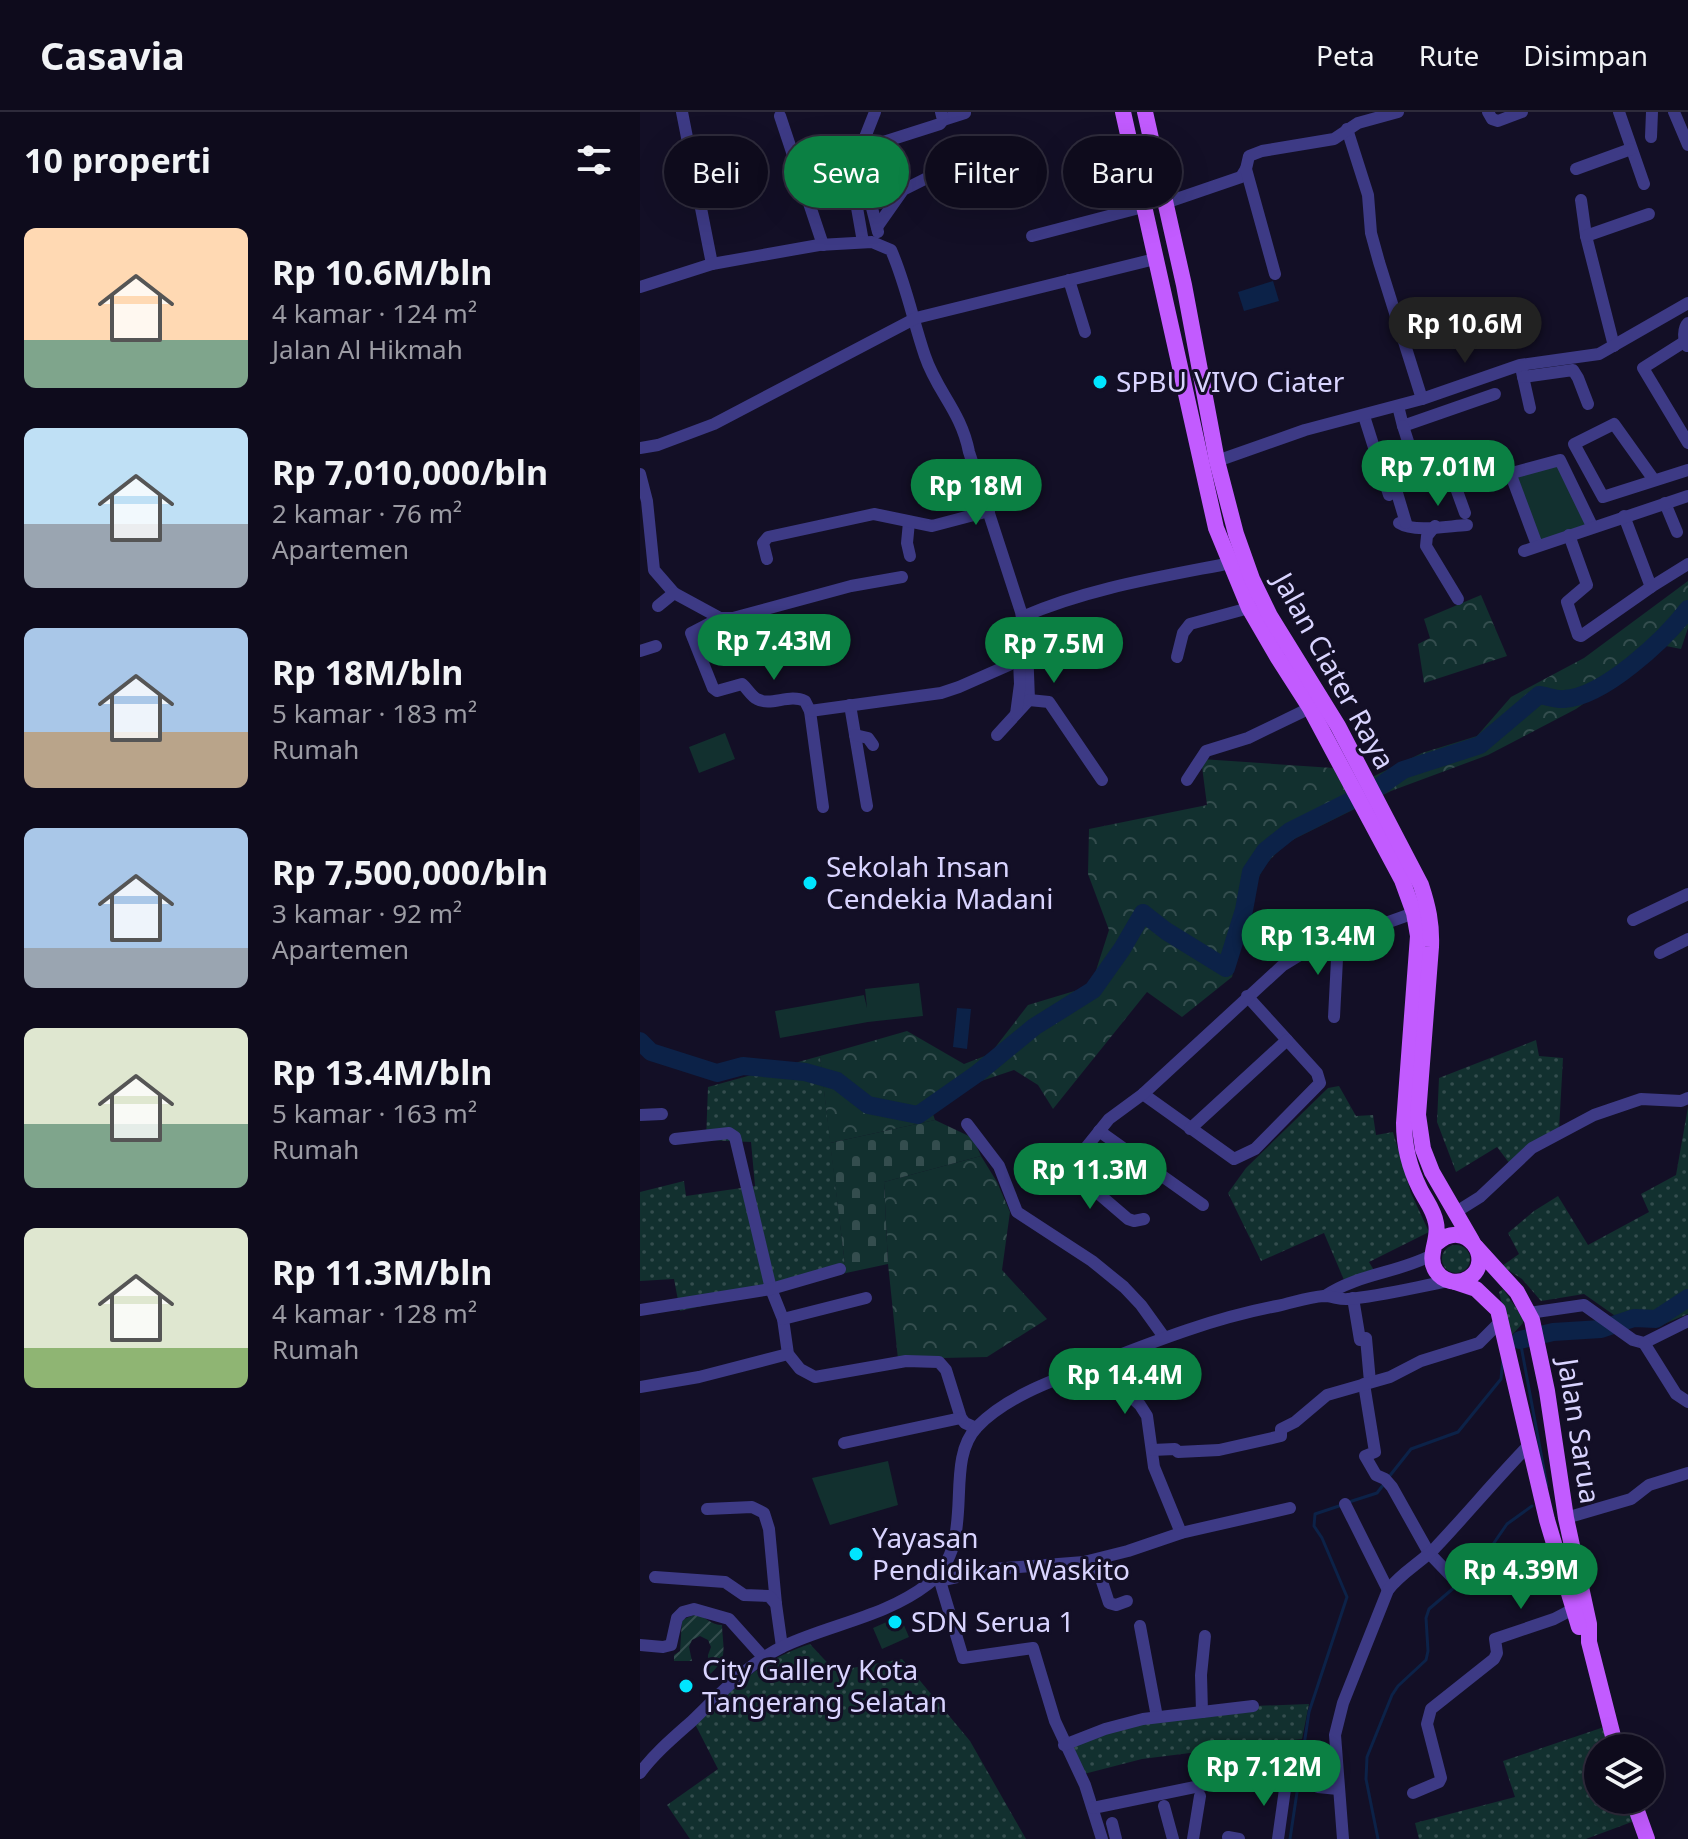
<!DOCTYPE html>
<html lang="id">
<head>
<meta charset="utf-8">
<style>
	body { margin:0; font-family:"Noto Sans",sans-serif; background:#171425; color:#f1f3f6; height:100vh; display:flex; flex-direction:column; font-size:30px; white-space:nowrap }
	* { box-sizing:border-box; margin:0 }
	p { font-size:26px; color:#9b9ba3 }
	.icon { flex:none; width:44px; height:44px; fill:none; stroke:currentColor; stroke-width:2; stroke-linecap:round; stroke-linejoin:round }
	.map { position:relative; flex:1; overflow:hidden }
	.side { display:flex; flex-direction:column; background:#0e0b1c; width:640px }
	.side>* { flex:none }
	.hud { position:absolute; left:24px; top:24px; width:760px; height:72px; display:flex; gap:16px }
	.tools { position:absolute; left:944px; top:1622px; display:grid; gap:16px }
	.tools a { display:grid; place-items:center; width:80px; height:80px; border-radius:50%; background:#0e0b1c; box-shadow:0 8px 32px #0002,0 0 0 2px #2e2b3b; font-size:40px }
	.price { position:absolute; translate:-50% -68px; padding:0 18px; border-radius:28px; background:#0b8043; color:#fff; font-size:26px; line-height:52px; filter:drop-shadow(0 2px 4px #0008) }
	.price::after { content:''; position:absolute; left:50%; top:48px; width:24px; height:18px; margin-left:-12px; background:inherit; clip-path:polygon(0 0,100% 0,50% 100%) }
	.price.selected { background:#222; color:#fff }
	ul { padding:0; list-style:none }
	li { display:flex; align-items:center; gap:24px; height:200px; padding:0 24px }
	li span { display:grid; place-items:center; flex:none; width:224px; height:160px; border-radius:12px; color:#555 }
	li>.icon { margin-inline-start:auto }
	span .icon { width:96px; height:96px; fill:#fffc; stroke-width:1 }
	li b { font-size:34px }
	h2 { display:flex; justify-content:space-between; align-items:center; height:96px; padding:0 24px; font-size:34px }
	.pill { padding:0 28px; border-radius:36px; background:#0e0b1c; box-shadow:0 8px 32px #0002,0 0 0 2px #2e2b3b; font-size:28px; line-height:72px }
	.pill.selected { background:#0b8043; color:#fff }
	header { display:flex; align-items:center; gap:48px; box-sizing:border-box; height:112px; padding:0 40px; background:#0e0b1c; border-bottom:2px solid #2e2b3b }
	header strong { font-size:38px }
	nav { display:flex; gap:44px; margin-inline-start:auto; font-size:28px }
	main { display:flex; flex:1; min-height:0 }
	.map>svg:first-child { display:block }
</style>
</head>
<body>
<header>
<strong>Casavia</strong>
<nav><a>Peta</a><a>Rute</a><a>Disimpan</a></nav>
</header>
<main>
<section class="side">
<h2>10 properti<svg class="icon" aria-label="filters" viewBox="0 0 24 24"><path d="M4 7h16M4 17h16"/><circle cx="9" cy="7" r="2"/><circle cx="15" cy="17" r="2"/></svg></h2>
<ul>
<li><span style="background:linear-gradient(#ffd9b3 70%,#7fa58c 0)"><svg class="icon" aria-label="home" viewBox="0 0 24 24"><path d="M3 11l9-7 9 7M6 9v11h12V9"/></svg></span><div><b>Rp 10.6M/bln</b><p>4 kamar · 124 m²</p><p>Jalan Al Hikmah</p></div></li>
<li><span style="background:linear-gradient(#bfe0f5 60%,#9aa5b1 0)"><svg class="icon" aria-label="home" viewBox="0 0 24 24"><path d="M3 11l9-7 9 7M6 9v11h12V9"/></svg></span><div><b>Rp 7,010,000/bln</b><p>2 kamar · 76 m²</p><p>Apartemen</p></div></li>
<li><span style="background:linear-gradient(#a9c7e8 65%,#b9a48a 0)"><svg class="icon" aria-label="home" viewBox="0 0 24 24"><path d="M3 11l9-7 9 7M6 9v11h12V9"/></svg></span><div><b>Rp 18M/bln</b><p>5 kamar · 183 m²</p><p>Rumah</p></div></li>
<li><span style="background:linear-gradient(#a9c7e8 75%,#9aa5b1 0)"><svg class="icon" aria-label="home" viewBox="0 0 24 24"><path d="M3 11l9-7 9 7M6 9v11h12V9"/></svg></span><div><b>Rp 7,500,000/bln</b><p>3 kamar · 92 m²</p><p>Apartemen</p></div></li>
<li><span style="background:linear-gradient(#dfe7d0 60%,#7fa58c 0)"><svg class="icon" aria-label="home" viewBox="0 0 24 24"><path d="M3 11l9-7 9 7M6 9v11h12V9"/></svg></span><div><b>Rp 13.4M/bln</b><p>5 kamar · 163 m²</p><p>Rumah</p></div></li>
<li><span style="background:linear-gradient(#dfe7d0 75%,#8fb573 0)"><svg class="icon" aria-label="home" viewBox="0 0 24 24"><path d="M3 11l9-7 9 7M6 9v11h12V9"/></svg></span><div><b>Rp 11.3M/bln</b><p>4 kamar · 128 m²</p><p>Rumah</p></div></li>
</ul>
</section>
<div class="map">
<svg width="1048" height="1727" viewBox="0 0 1048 1727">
	<defs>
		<pattern id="grass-dots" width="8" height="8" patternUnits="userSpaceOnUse" patternTransform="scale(2)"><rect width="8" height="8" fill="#12302f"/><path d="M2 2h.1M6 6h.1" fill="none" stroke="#344d4e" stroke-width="1.8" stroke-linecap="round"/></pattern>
		<pattern id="forest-crowns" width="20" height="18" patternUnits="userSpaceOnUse" patternTransform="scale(2)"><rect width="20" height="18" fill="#12302f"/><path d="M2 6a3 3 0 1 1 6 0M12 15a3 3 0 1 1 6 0" fill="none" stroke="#344d4e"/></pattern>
		<pattern id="cemetery-stones" width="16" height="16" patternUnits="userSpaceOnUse" patternTransform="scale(2)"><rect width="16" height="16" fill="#12302f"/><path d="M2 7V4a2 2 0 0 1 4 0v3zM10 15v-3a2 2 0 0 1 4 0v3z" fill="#344d4e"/></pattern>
		<pattern id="garden-furrows" width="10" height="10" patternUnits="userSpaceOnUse" patternTransform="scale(2)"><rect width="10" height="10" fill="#12302f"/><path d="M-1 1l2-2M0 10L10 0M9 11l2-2" fill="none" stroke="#344d4e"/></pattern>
	</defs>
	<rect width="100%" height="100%" fill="#130f26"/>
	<!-- grass -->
	<g fill="url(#grass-dots)">
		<path d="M896 928 899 944 923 946 919 1018 870 1052 857 1035 816 1060 797 1010 799 966Z"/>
		<path d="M180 944 206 1161 40 1199 34 1167 0 1169V1080L44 1069 46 1084 115 1074 111 1030 66 1028 68 975Z"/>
		<path d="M699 974 716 1004 733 1003 736 1023 753 1020 771 1081 789 1120 729 1150 735 1160 704 1168 684 1121 621 1149 588 1081 606 1056 688 976Z"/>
		<path d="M1048 995V1202L1019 1214 981 1208 944 1182 901 1189 882 1167 862 1154 879 1142 868 1121 894 1099 918 1084 948 1133 1009 1100 1001 1082 1036 1063Z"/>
		<circle cx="816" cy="1147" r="14"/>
		<path d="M863 1177 883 1206V1211L872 1223H869L859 1180Z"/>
		<path d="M170 1532 195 1559 262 1547 330 1629 386 1727H50L27 1693 78 1657 55 1612C92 1576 121 1548 170 1532Z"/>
		<path d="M669 1592 662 1627 502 1647 440 1663 424 1633 465 1617 613 1594Z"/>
		<path d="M967 1614 974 1636H958V1688H990L997 1708 946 1727H779L775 1711 875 1685 863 1649Z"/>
	</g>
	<!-- forest -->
	<g fill="url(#forest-crowns)">
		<path d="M1048 469V516L1041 537 1026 534 936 597 848 643 751 679 646 731 624 754 613 778 592 865 542 905 507 880 413 997 398 973 374 958 288 987 295 1008 190 1031 180 944 267 919 324 952 350 942 388 893 451 874 469 818 448 762 449 717 567 693 561 647 693 656 705 678 782 641 837 624 871 585 944 546Z"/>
		<path d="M841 483 867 544 784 571 778 532 790 526 784 507Z"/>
		<path d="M341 1044 357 1070 370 1100 362 1158 407 1207 347 1245 258 1247 248 1152 244 1070Z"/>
	</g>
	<!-- cemetery -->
	<path fill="url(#cemetery-stones)" d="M295 1008 333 1026 341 1044 244 1070 248 1152 206 1161 190 1031Z"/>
	<!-- park -->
	<g fill="#12302f">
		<path d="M917 347 952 414 894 434 872 361Z"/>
		<path d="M85 621 95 647 59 661 49 635Z"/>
		<path d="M279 871 283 904 228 910 140 926 135 899 224 883 227 896 225 877Z"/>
		<path d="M248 1349 258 1393 190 1413 172 1366Z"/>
		<path d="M260 1504 269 1525 242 1537 233 1516Z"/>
	</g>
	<!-- garden -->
	<path fill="url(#garden-furrows)" d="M56 1502C66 1505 71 1513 82 1513 83 1539 89 1546 68 1564V1543L71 1535 68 1528 60 1524 52 1528 49 1535 52 1549H34V1543L40 1539 42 1508Z"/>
	<!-- water -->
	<g fill="#0c2248">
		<path d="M633 169 639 189 604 199 598 180Z"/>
		<path d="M317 896 331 897 327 937 313 935Z"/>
	</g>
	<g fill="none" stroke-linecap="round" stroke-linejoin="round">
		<!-- stream -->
		<g stroke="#0c2248" stroke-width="3">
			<path d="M880 1228 907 1374"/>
			<path d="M874 1235 880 1228"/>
			<path d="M748 1366 771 1337 818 1320 861 1267 863 1246"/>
			<path d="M709 1390 737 1381 744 1372"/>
			<path d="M650 1727 669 1600 707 1485 682 1426 674 1414 675 1402 702 1393"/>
			<path d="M738 1727 726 1667 727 1645 752 1583 758 1574 786 1548 788 1539 786 1506 789 1497 836 1457 867 1412 892 1394"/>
		</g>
		<!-- river -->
		<g stroke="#0c2248" stroke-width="18">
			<path d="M0 929 11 940 77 961 103 954 165 960 197 969 228 993 278 1003 338 961 394 915 453 878 482 837 503 801 526 819 586 856 604 798 611 760 625 739 650 719 740 674 763 658 840 633 899 583C907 584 917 588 924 587 964 585 1025 527 1048 497"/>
			<path d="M880 1228 913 1220 961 1217 994 1206 1016 1207 1048 1186"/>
		</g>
		<!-- minor -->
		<g stroke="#3d3a85" stroke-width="12">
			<path d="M42 0 72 152"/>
			<path d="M235 0 220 38 221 52 238 120"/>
			<path d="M848 0 852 7 858 9 882 0"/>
			<path d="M979 0 1004 72"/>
			<path d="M1034 0 1048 33"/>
			<path d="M140 4 183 133"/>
			<path d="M303 8 325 1"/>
			<path d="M707 17 728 83 731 121 739 150 782 287"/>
			<path d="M1011 25 1012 0"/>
			<path d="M234 33 300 12 303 8 301 0"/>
			<path d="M936 57 991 37"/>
			<path d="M219 67 212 69 210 74 216 90 223 130"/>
			<path d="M941 88 946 124 974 234"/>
			<path d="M525 91 601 65 606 57"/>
			<path d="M237 115 263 78 291 64 349 42"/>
			<path d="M392 124 503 95"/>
			<path d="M946 124 1009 102"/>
			<path d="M635 162 606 57 609 44 622 39 694 27 718 11 758 0"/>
			<path d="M429 168 445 220"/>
			<path d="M0 175 72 152 179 133 232 130 251 138C266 172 273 209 285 244 297 280 321 299 329 340L381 500 387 534 389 588 357 623"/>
			<path d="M1044 230 1003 256 1048 331"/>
			<path d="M1047 234C1043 228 1043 216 1048 211"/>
			<path d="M882 260 890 296"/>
			<path d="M883 265 933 258 938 266 948 292"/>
			<path d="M758 294 763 314 855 282"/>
			<path d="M724 304 749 383"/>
			<path d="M763 314 779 363"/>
			<path d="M0 336 18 333 74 312 276 206 515 147"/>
			<path d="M577 349 665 318 782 287 880 253 959 242 1048 191"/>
			<path d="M808 354 825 401"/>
			<path d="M872 361 920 348 952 414"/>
			<path d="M0 362 7 389 14 458 34 481"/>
			<path d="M1014 368 974 312 934 332 963 385 1048 358"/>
			<path d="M1025 391 1037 420"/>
			<path d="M984 404 1011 475"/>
			<path d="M269 410 267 431 270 444"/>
			<path d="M759 411C775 421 808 414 827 413"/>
			<path d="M766 411 754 371 862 339 897 433"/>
			<path d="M795 414 787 424 786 434 818 487"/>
			<path d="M929 423 947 473 927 490 938 523 941 524 1011 475 1048 452"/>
			<path d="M884 439 1048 384"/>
			<path d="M127 447 123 431 128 425 234 402 292 414 349 399"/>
			<path d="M18 494 34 481 80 506H93L211 474 262 465"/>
			<path d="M382 505C449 476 520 465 591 451"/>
			<path d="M80 506 51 521 73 576 77 579 102 572C107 576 111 584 117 587 131 595 149 581 165 589L170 599 183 695"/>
			<path d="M0 539 16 534"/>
			<path d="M537 545 543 521 550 512 609 496"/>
			<path d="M389 588 409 590 462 668"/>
			<path d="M210 593 227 694"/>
			<path d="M170 599 301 581 319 575 387 545"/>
			<path d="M376 602 380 572 379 548"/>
			<path d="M215 623 228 626 233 633"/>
			<path d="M547 668 566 639 608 626 670 596"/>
			<path d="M993 808 1048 782"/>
			<path d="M1020 841 1048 827"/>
			<path d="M694 905 698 828"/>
			<path d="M503 982 594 1047 615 1037 680 971 677 961 607 884"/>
			<path d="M0 1003 22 1002"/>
			<path d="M327 1012 359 1054 377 1100 452 1149 484 1175 501 1193 524 1225"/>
			<path d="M550 1017 647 928"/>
			<path d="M459 1019 563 1093"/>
			<path d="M35 1027 89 1021 95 1025 131 1177 143 1207 148 1242 160 1257 175 1265 266 1249 299 1250 306 1258 321 1306 325 1311 336 1316"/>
			<path d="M816 1100 840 1085 892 1036 954 1003 1001 987 1041 989 1048 986"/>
			<path d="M504 1107 494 1109 488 1107 432 1059 436 1048 469 1007 503 982 642 854 678 832 698 828 774 801"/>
			<path d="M685 1184C717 1162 758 1161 792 1143"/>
			<path d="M713 1186 720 1228 726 1226 730 1270"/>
			<path d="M0 1198 131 1177 200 1157"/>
			<path d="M889 1201 944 1193 993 1228 1004 1231 1048 1209"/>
			<path d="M143 1207 226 1186"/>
			<path d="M1004 1231 1036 1282 1048 1290"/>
			<path d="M456 1252 500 1293 507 1304 514 1355 541 1421"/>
			<path d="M724 1272 735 1340 725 1344 736 1363 745 1367 752 1375 789 1441 813 1466"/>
			<path d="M0 1275 59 1265 148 1242"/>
			<path d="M204 1331 321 1306"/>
			<path d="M512 1338 535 1337 538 1340 579 1338 641 1324V1317L655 1310 687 1283 750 1265 781 1249 839 1231 862 1208"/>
			<path d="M705 1392 748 1478"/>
			<path d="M67 1397 112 1395 124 1401 129 1417 136 1492"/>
			<path d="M926 1406 991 1387 1009 1373 1048 1361"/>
			<path d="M455 1448 469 1491 476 1493 487 1489"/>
			<path d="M15 1465 85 1470 104 1483 129 1484 136 1492 142 1535"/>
			<path d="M296 1465 300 1469 323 1546 393 1536 415 1609 445 1673 462 1727"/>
			<path d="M300 1469 354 1457 444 1450 488 1439 541 1421 650 1396"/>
			<path d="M500 1514 517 1605"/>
			<path d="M0 1533 23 1535 31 1533 37 1506 43 1500 54 1497 89 1507 124 1546"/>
			<path d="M562 1600 561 1563 565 1524"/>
			<path d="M424 1633 465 1617 503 1607 613 1594"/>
			<path d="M0 1661C14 1642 33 1626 51 1610 79 1583 108 1551 144 1534 191 1512 245 1505 288 1472 340 1431 301 1353 337 1315 368 1283 417 1267 459 1251 518 1228 574 1206 637 1194 652 1191 668 1185 684 1184 692 1184 700 1188 708 1187 741 1184 776 1175 809 1169"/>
			<path d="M678 1675 698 1677"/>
			<path d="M773 1681 799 1670 801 1666 787 1612 791 1597 854 1547 857 1541 855 1527 914 1507 939 1494"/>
			<path d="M524 1694 533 1727"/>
			<path d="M453 1696 574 1671 634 1663 646 1670 638 1727"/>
			<path d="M472 1711 476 1727"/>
			<path d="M588 1725 599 1727"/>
			<path d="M553 1727 560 1684"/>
			<path d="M703 1727 695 1623 703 1591 748 1478C761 1461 780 1451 795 1436 827 1402 857 1366 889 1333"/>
		</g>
		<!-- major -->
		<g stroke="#c25bff" stroke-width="16">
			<path d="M483 0 576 416 609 496 638 546 670 596 762 768 774 801 778 824 764 1011C764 1034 770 1057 780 1077 786 1089 794 1098 796 1111 800 1128 786 1144 796 1159 803 1170 818 1173 829 1166 856 1148 825 1105 797 1131"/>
			<path d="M505 0 544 173 577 349 596 422 612 467 630 504 698 614 781 773C788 794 792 812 791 835L778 1003 783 1037 792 1060 832 1129"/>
			<path d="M836 1135 877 1180 892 1208 907 1279 926 1406 949 1512V1530L976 1636"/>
			<path d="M815 1170 836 1177 858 1198 907 1408 939 1515"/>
			<path d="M993 1688 1007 1727"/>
		</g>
	</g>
	<!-- markers -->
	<g fill="#00e5ff" stroke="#130f26" stroke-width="3">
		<circle cx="460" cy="270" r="8"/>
		<circle cx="170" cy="771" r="8"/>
		<circle cx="216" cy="1442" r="8"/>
		<circle cx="255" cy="1510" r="8"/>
		<circle cx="46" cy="1574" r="8"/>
	</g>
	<g text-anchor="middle" stroke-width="6" stroke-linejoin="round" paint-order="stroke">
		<!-- poi labels -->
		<g font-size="28" fill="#d9d4ff" stroke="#130f26" text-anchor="start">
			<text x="476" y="280">SPBU VIVO Ciater</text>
			<text x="186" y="765">Sekolah Insan<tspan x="186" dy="32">Cendekia Madani</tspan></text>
			<text x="232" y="1436">Yayasan<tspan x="232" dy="32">Pendidikan Waskito</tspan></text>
			<text x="271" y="1520">SDN Serua 1</text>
			<text x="62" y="1568">City Gallery Kota<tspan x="62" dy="32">Tangerang Selatan</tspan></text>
		</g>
		<!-- street labels -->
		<g font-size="28" fill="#d9d4ff" stroke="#130f26">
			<text transform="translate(694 559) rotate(61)" y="10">Jalan Ciater Raya</text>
			<text transform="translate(939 1319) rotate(81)" y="10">Jalan Sarua</text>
		</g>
	</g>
</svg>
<div class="tools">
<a><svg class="icon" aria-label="layers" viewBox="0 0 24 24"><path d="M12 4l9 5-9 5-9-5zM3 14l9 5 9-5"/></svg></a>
</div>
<b class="price selected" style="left:825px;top:253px">Rp 10.6M</b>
<b class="price" style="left:798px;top:396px">Rp 7.01M</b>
<b class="price" style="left:336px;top:415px">Rp 18M</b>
<b class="price" style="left:134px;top:570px">Rp 7.43M</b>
<b class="price" style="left:414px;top:573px">Rp 7.5M</b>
<b class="price" style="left:678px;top:865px">Rp 13.4M</b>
<b class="price" style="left:450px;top:1099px">Rp 11.3M</b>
<b class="price" style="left:485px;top:1304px">Rp 14.4M</b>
<b class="price" style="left:881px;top:1499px">Rp 4.39M</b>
<b class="price" style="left:624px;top:1696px">Rp 7.12M</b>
<div class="hud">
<a class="pill">Beli</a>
<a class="pill selected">Sewa</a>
<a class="pill">Filter</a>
<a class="pill">Baru</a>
</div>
</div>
</main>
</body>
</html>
